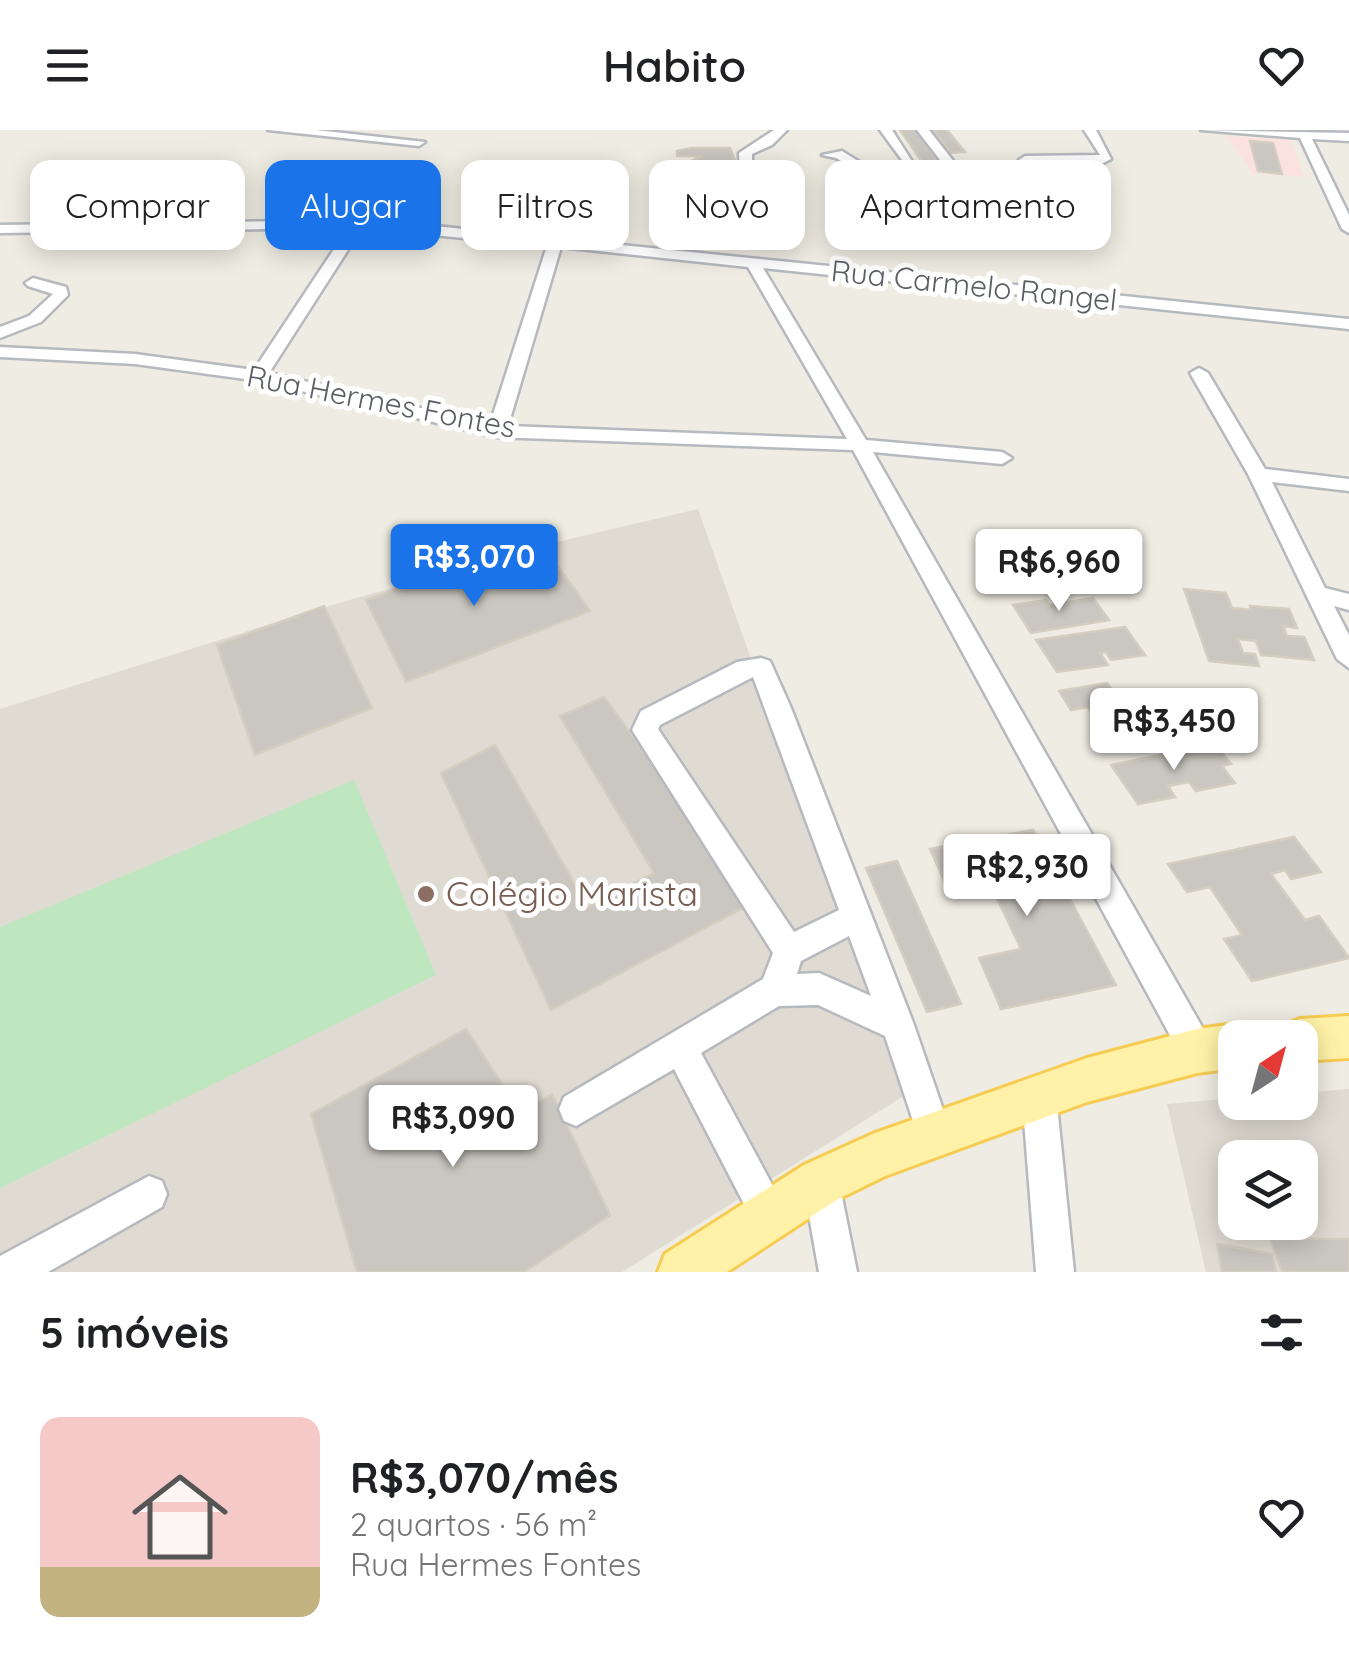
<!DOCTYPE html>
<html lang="pt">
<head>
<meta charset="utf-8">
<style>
	body { margin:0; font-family:Quicksand,sans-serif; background:#f6f6f6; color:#202124; height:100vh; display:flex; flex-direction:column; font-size:38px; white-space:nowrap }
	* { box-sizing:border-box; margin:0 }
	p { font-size:32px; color:#757577 }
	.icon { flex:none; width:55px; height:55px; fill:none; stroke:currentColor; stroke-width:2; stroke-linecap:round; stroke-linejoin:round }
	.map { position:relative; height:1142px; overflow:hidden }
	.drawer { display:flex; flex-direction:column; background:#fff; flex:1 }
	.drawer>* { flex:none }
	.top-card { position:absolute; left:30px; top:30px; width:1290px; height:90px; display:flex; gap:20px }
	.needle { width:65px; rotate:36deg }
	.buttons { position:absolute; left:1218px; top:890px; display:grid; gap:20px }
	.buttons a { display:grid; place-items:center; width:100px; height:100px; border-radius:20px; background:#fff; box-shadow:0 5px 25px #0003; font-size:50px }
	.price { position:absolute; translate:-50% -85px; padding:0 22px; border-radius:10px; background:#fff; color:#222; font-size:32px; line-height:65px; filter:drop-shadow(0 2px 5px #0008) }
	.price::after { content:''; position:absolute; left:50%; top:60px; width:30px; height:22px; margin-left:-15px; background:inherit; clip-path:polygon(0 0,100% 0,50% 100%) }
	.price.on { background:#1a73e8; color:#fff }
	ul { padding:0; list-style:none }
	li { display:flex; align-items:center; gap:30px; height:250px; padding:0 40px }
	li span { display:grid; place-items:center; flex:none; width:280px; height:200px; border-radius:20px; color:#555 }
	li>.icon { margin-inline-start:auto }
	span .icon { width:120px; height:120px; fill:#fffc; stroke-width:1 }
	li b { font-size:42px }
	h2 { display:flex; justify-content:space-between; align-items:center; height:120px; padding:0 40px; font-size:42px }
	.tag { padding:0 35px; border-radius:20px; background:#fff; box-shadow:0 5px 25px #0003; font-size:35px; line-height:90px }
	.tag.on { background:#1a73e8; color:#fff }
	header { display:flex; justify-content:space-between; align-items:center; height:130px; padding:0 40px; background:#fff; font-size:45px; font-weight:600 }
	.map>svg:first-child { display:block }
</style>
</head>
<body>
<header><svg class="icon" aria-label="menu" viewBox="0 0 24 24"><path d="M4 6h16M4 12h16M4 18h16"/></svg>Habito<svg class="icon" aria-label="heart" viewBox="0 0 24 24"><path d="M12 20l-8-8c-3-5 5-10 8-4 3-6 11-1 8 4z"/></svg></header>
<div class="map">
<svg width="1349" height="1142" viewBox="0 0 1349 1142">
	<rect width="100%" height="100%" fill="#efece3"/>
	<!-- education -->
	<g fill="#dfdbd2" fill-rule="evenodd">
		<path d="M698 379 751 529 931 949 622 1142H0V579L308 482 527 419Z"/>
		<path d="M1349 959V1142H1206L1167 974 1235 968V972H1300V963ZM1235 1028H1300V1092H1235Z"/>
	</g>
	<!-- medical -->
	<path fill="#fce2de" d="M1227 6 1290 10 1305 47 1252 43Z"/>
	<!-- green -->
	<path fill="#bee7bf" d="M354 650 436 845 0 1058V797Z"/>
	<!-- building -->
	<g fill="#cac6c0" stroke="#d4cec1" stroke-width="2.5">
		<path d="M900 0H915L946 42 930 43Z"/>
		<path d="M933 0H947L965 22 951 23Z"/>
		<path d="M1250 11 1273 13 1282 44 1258 41Z"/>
		<path d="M692 18H730L739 40 692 42 691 31 703 26H677V21Z"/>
		<path d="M538 409 590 481 406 552 366 470Z"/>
		<path d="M1184 459 1226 463 1232 478 1251 480 1250 476 1289 479 1297 498 1283 496 1287 506 1304 507 1314 530 1261 525 1256 511 1238 509 1243 523 1255 524 1259 536 1209 531Z"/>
		<path d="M1093 468 1109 490 1031 503 1013 475 1046 470 1049 475Z"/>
		<path d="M324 476 372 578 255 625 217 515Z"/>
		<path d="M1125 497 1145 525 1111 530 1106 522 1100 523 1108 535 1057 542 1036 510Z"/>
		<path d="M1107 553 1124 578 1161 572 1184 605 1124 619 1116 607 1108 608 1088 577 1071 580 1059 561Z"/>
		<path d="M604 567 754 772 551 880 441 643 495 615 588 777 654 743 560 586Z"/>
		<path d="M1215 614 1231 634 1222 636 1235 653 1196 661 1189 652 1168 656 1175 667 1138 674 1111 635Z"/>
		<path d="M1033 700 1116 855 1001 879 979 828 1021 819 992 758 951 766 930 719Z"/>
		<path d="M1294 707 1321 742 1291 749 1285 740 1271 744 1305 790 1319 786 1349 828 1252 851 1224 809 1242 805 1210 757 1187 762 1168 734Z"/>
		<path d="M897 731 961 874 927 882 866 738Z"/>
		<path d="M466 899 521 983 552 964 610 1085 524 1142H357L311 984Z"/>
		<path d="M1270 1109H1349V1142H1282Z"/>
		<path d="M1217 1114 1272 1124 1276 1142H1222Z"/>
	</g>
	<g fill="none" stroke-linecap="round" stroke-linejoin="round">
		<!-- minor casing -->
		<g stroke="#b6b9be" stroke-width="5">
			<g id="minor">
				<path d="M268 0H316L425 12 419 16Z"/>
				<path d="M774 0H787L772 15 752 24V49L781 57 775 61 740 55 739 23Z"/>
				<path d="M880 0H892L922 47 877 52 836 28 822 25 842 21 879 44 910 41Z"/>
				<path d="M917 0H929L962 42V48H954Z"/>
				<path d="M1084 0H1096L1111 29 1103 33 1025 34 1019 30 1025 26 1100 25Z"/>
				<path d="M1201 0 1349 3V11L1312 9 1349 85V103L1342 99 1300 8Z"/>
				<path d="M376 90 1349 189V199L763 138 866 310 1002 322 1012 328 1002 334 873 322 1209 909 1214 921 1209 933 1197 938 1185 933 853 320 497 307 259 251 135 234 0 227V217L135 224 254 240 348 98 0 103V95ZM362 98 547 116 490 294 269 243ZM561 117 748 137 847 309 508 296Z"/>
				<path d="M33 148 66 157 68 165 41 192 0 208V197L29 186 53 164 28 156 25 153Z"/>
				<path d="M1199 238 1208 243 1265 339 1349 349V361L1272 352 1325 458 1349 464V480L1334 476 1349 505V538L1337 529 1248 344 1190 243Z"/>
				<path d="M761 528 770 531 791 578 914 895 951 1003 945 1015 933 1021 921 1015 885 906 818 875 779 876 701 923 788 1084 782 1097 769 1103 756 1097 674 939 576 996 564 991 559 979 564 967 763 849 773 823 632 600 641 581 737 532ZM753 547 839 780 794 802 658 599 660 595ZM849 806 871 866 819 843 797 844 801 831Z"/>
				<path d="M1039 948 1051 953 1056 965 1074 1142H1036L1022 965 1027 953Z"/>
				<path d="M821 1034 834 1039 839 1052 857 1142H819L803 1052 808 1039Z"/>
				<path d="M149 1046 162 1051 167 1064 162 1077 48 1142H0V1126Z"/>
			</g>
		</g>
		<!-- major casing -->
		<g stroke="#f7cc53" stroke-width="6">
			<g id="major">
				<path d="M1349 886V928L1300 931V908H1280L1285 895 1300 889Z"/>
				<path d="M1235 894 1250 901 1253 908H1235V938L1197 943 1087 972 885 1046 838 1069 727 1142H658L665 1124 804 1035 875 1003 1087 928 1197 899Z"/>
			</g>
		</g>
		<!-- minor -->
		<use href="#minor" fill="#fff" fill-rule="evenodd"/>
		<!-- major -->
		<use href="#major" fill="#fff2a8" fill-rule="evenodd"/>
	</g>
	<!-- markers -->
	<circle fill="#8d6e63" stroke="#fff" stroke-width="4" cx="426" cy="764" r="10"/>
	<g text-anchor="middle" stroke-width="10" stroke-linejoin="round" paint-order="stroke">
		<!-- far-street labels -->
		<g font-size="30" fill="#5b5f65" stroke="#fff">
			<text transform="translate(974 156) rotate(6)" y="10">Rua Carmelo Rangel</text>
			<text transform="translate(381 272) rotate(11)" y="10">Rua Hermes Fontes</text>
		</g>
		<!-- education labels -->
		<g font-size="35" fill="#785e54" stroke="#fff" text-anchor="start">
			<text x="446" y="776">Colégio Marista</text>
		</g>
	</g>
</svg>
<div class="buttons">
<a><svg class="needle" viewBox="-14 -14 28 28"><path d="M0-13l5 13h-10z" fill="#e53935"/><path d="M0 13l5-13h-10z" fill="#757577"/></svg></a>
<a><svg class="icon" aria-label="layers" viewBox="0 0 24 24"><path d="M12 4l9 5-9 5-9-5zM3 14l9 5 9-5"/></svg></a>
</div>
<b class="price on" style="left:474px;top:479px">R$3,070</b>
<b class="price" style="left:1059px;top:484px">R$6,960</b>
<b class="price" style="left:1174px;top:643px">R$3,450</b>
<b class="price" style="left:1027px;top:789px">R$2,930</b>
<b class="price" style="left:453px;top:1040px">R$3,090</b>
<div class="top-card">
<a class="tag">Comprar</a>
<a class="tag on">Alugar</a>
<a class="tag">Filtros</a>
<a class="tag">Novo</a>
<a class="tag">Apartamento</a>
</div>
</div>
<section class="drawer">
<h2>5 imóveis<svg class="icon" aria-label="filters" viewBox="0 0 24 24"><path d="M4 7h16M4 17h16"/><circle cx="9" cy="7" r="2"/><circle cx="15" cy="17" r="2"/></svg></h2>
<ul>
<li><span style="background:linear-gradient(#f6c9c9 75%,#c2b280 0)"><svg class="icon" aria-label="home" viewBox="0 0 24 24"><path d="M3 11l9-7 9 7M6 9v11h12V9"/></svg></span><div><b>R$3,070/mês</b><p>2 quartos · 56 m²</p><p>Rua Hermes Fontes</p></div><svg class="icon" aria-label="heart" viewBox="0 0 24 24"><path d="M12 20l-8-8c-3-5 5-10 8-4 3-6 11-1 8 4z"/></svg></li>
</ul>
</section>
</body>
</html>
